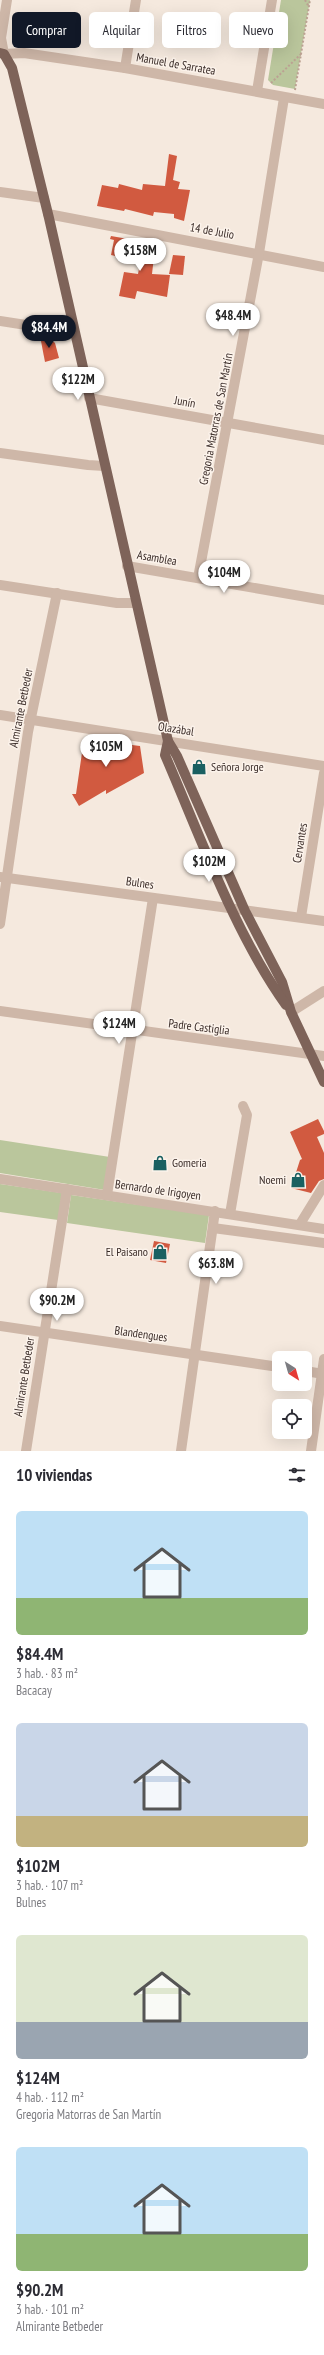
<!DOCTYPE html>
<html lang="es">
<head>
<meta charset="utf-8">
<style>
	body { margin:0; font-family:"PT Sans Narrow",sans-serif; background:#f7f7f7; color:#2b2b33; height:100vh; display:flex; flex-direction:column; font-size:15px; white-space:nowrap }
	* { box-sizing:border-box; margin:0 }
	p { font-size:13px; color:#7c7c81 }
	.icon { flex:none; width:22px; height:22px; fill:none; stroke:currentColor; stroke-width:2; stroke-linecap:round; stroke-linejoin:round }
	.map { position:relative; height:1451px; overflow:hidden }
	.details { display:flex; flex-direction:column; background:#fff; flex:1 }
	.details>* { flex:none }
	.banner { position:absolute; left:12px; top:12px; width:300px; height:36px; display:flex; gap:8px }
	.needle { width:26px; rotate:143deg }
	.tools { position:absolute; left:272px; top:1351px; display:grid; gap:8px }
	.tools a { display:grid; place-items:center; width:40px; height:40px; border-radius:6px; background:#fff; box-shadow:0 4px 16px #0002; font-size:20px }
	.price { position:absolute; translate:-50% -34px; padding:0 9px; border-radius:14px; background:#fff; color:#222; font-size:13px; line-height:26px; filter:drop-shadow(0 1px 2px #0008) }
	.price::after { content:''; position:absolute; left:50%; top:24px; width:12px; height:9px; margin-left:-6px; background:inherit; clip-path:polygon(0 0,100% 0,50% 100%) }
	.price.on { background:#111827; color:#fff }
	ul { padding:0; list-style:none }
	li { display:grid; align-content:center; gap:8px; height:212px; padding:0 16px }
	li span { display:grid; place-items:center; height:124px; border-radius:6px; color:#555 }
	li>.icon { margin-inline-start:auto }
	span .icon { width:72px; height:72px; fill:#fffc; stroke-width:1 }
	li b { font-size:17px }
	h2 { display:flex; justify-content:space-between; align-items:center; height:48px; padding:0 16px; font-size:17px }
	.pill { padding:0 14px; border-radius:6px; background:#fff; box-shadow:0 4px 16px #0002; font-size:14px; line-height:36px }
	.pill.on { background:#111827; color:#fff }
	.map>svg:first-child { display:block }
</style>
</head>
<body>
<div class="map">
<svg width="324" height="1451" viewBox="0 0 324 1451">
	<rect width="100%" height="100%" fill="#f5e9de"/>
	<!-- green -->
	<g fill="#bac69c">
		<path d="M281 0H310L295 89 273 85 268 80Z"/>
		<path d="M0 1140 110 1157 105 1190 0 1173Z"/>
		<path d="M0 1184 62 1193 58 1220 0 1212Z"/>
		<path d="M71 1195 209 1215 205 1243 67 1223Z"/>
	</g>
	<!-- building -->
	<g fill="#d15a40">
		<path d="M169 154 177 156 173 180 180 182 178 189 190 190 184 221 174 218V214L154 212 153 216 125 209 124 211 97 206 102 185 118 188 119 184 142 190 143 184 165 186Z"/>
		<path d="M111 236 134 240 133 245 155 248 152 274 170 275 167 297 137 291 135 299 119 296 124 272 138 274 142 253 128 247 126 254 122 253 120 257 111 255 114 240 110 239Z"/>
		<path d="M173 255 185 256 183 275 169 274Z"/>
		<path d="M40 336 49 338 55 343 59 358 45 362Z"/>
		<path d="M84 739 140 746 144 773 106 794V790L79 806 72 794H76Z"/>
		<path d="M318 1119 324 1131V1134L317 1137 324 1153V1179L319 1181 311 1193 291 1188 300 1160 302 1159 290 1132Z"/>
		<path d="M154 1241 170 1244 166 1263 150 1260Z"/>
	</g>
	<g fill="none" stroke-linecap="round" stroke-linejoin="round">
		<!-- path -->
		<g stroke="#bba192" stroke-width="2" stroke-dasharray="2 2" stroke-linecap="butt">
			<path d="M305 0 309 7"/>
			<path d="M271 83 301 54"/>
			<path d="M295 90 310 0"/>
		</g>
		<!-- minor -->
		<g stroke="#ceb7a8" stroke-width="10">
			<path d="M7 0 1 38 4 54 24 53 125 68 324 104"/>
			<path d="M125 68 136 0"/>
			<path d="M257 91 272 0"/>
			<path d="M0 192 44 198"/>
			<path d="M48 214 324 267"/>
			<path d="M0 321 52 329 73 328"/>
			<path d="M89 398 324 440"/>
			<path d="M0 453 88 465 104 466"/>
			<path d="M127 566 324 600"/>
			<path d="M198 578 259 253 284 98"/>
			<path d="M0 585 117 603H135"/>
			<path d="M0 715 324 766"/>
			<path d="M0 877 324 921"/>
			<path d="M301 917 324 773"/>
			<path d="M0 924 28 732 57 593"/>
			<path d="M0 1011 324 1056"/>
			<path d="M291 1012 324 991"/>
			<path d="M0 1179 324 1229"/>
			<path d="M107 1195 153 898"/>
			<path d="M230 1214 247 1115 243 1106"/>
			<path d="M300 1224 324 1185"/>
			<path d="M213 1228 324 1243"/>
			<path d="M0 1326 279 1367"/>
			<path d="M305 1371 324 1374"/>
			<path d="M26 1451 67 1189"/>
			<path d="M181 1451 215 1211"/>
			<path d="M311 1451 324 1359"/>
		</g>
		<!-- major -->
		<g stroke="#7e6359" stroke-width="10">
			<path d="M0 53 4 54 12 68 49 218 168 741 177 756 245 911 282 982 291 1012 324 1082"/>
			<path d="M168 741 165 755C200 836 235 934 286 1005"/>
		</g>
	</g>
	<!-- icons -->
	<defs>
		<g id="shop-bare" transform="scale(1.2)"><path d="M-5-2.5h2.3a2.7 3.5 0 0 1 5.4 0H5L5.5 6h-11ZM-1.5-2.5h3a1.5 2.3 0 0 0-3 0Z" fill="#1a6061" stroke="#fcf3eb" stroke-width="2.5" paint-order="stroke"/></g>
	</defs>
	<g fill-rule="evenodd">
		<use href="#shop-bare" x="199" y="767"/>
		<use href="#shop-bare" x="160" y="1163"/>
		<use href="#shop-bare" x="298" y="1180"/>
		<use href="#shop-bare" x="160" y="1252"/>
	</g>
	<g text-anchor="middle" stroke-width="3" stroke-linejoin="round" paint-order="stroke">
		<!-- street labels -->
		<g font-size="12" fill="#3b2d29" stroke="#fcf3eb">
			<text transform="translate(176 64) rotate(10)" y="4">Manuel de Sarratea</text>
			<text transform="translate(212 231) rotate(10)" y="4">14 de Julio</text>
			<text transform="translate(185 402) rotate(10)" y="4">Junín</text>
			<text transform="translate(216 419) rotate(-79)" y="4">Gregoria Matorras de San Martín</text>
			<text transform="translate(157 558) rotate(10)" y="4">Asamblea</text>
			<text transform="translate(21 708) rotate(-79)" y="4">Almirante Betbeder</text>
			<text transform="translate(176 729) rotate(9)" y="4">Olazábal</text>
			<text transform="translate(300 843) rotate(-81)" y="4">Cervantes</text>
			<text transform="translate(140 883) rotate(8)" y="4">Bulnes</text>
			<text transform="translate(199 1027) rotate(7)" y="4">Padre Castiglia</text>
			<text transform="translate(158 1190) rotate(8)" y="4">Bernardo de Irigoyen</text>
			<text transform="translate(141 1334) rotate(8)" y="4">Blandengues</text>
			<text transform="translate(24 1377) rotate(-81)" y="4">Almirante Betbeder</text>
		</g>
		<!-- poi labels -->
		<g font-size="12" fill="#3b2d29" stroke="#fcf3eb" text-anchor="start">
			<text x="211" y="771">Señora Jorge</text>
			<text x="172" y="1167">Gomeria</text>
			<text x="286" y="1184" text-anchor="end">Noemi</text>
			<text x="148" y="1256" text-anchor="end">El Paisano</text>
		</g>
	</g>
</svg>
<div class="tools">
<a><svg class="needle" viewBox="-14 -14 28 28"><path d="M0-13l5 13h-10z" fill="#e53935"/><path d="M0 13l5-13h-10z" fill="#7c7c81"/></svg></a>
<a><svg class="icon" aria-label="locate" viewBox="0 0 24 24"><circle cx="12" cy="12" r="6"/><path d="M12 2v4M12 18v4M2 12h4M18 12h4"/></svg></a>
</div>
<b class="price" style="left:140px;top:272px">$158M</b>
<b class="price" style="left:233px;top:337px">$48.4M</b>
<b class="price on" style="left:49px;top:349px">$84.4M</b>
<b class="price" style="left:78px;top:401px">$122M</b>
<b class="price" style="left:224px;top:594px">$104M</b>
<b class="price" style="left:106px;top:768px">$105M</b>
<b class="price" style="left:209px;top:883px">$102M</b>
<b class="price" style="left:119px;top:1045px">$124M</b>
<b class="price" style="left:216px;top:1285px">$63.8M</b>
<b class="price" style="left:57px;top:1322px">$90.2M</b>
<div class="banner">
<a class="pill on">Comprar</a>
<a class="pill">Alquilar</a>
<a class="pill">Filtros</a>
<a class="pill">Nuevo</a>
</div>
</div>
<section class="details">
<h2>10 viviendas<svg class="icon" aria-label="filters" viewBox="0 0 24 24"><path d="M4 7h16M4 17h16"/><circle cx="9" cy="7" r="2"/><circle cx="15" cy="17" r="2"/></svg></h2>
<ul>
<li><span style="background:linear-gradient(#bfe0f5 70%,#8fb573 0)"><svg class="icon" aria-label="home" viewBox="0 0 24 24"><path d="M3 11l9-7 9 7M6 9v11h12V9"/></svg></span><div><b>$84.4M</b><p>3 hab. · 83 m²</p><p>Bacacay</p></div></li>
<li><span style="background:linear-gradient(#c9d6e8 75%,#c2b280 0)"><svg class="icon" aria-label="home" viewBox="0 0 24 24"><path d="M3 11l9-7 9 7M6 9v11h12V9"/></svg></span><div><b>$102M</b><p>3 hab. · 107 m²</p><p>Bulnes</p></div></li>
<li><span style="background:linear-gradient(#dfe7d0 70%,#9aa5b1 0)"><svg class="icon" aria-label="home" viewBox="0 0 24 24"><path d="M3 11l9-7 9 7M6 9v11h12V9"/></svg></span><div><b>$124M</b><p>4 hab. · 112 m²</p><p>Gregoria Matorras de San Martín</p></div></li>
<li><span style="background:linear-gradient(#bfe0f5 70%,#8fb573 0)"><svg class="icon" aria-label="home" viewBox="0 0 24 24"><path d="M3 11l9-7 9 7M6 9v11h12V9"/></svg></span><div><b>$90.2M</b><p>3 hab. · 101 m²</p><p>Almirante Betbeder</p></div></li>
</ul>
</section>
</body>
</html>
